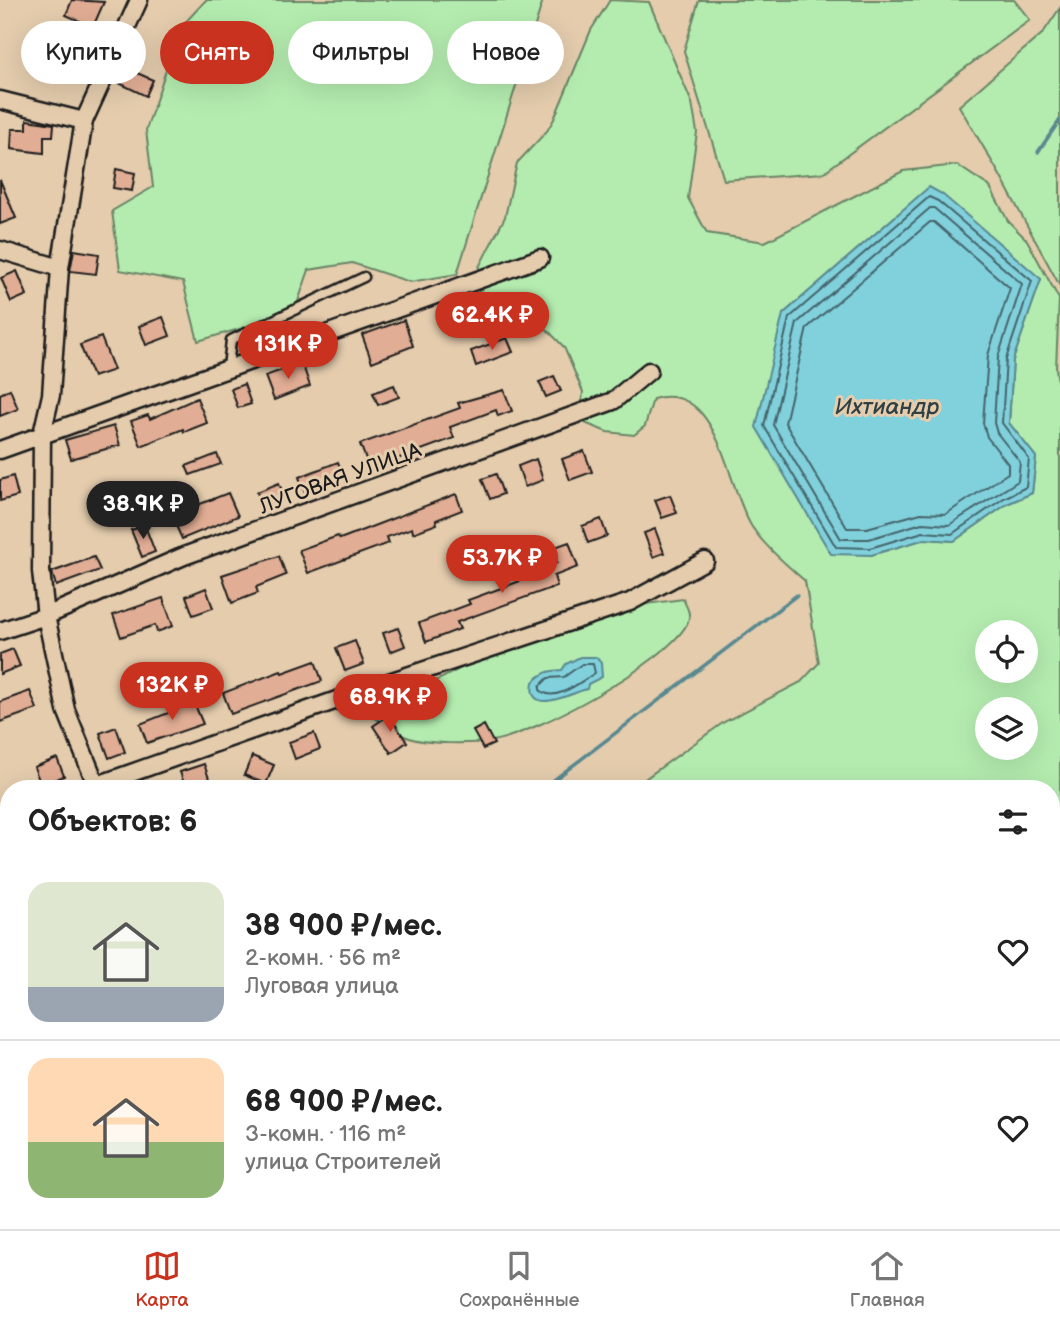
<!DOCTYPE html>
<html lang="ru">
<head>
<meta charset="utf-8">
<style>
	body { margin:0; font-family:"Balsamiq Sans",sans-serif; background:#f6f6f6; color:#222; height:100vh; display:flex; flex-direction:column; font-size:26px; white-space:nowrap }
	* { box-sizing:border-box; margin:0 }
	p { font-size:23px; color:#767676 }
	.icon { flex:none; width:38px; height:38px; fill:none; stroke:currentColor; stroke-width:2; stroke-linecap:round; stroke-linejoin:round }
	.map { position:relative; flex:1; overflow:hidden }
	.details { position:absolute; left:0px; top:780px; width:1060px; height:450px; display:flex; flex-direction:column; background:#fff; border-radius:28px 28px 0 0; box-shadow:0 7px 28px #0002 }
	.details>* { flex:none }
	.banner { position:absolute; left:21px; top:21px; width:700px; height:63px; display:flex; gap:14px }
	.controls { position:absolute; left:975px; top:620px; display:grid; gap:14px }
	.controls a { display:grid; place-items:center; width:63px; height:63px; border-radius:50%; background:#fff; box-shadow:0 7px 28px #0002; font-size:35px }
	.price { position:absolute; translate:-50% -60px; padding:0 16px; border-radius:24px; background:#c8321e; color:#fff; font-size:23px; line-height:46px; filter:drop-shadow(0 2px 4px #0008) }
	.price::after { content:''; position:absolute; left:50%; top:42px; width:21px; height:16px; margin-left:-10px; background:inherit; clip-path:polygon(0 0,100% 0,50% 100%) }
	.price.on { background:#222; color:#fff }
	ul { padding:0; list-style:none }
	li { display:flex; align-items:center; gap:21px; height:175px; padding:0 28px }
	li+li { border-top:2px solid #e0e0e0 }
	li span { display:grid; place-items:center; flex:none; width:196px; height:140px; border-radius:21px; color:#555 }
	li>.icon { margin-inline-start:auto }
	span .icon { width:84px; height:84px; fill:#fffc; stroke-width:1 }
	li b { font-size:30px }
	h2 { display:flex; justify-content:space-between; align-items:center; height:84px; padding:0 28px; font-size:30px }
	.pill { padding:0 24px; border-radius:32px; background:#fff; box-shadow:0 7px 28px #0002; font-size:24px; line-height:63px }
	.pill.on { background:#c8321e; color:#fff }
	.dock { display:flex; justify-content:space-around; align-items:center; height:98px; border-top:2px solid #e0e0e0; background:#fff; font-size:19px; color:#767676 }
	.dock a { display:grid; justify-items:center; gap:4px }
	.dock .on { color:#c8321e }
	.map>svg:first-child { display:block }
</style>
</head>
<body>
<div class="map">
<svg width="1060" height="1229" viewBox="0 0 1060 1229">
	<rect width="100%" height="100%" fill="#e4ccad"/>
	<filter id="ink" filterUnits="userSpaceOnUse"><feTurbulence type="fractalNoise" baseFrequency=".0143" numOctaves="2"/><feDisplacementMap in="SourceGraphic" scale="14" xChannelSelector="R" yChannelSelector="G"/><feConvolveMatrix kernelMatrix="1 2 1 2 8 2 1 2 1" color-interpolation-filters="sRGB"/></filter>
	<g filter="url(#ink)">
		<!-- green -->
		<g fill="#b4ecaf" stroke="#688466" stroke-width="2" fill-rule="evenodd">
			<path d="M206 0H543L457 274 410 282 352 263 309 270 294 313 198 341 183 282 120 270 112 211 153 187 146 130 180 28Z"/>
			<path d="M610 0 649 2 692 103 697 132 688 198 707 233 765 242 903 171 957 165 990 187 1008 221 1027 240 1059 299 1056 368 1060 397V1068L1052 1067V789H631L724 722 801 682 819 663 805 581C786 564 766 548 752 527 726 487 720 380 653 399L645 426 634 435 607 432 580 421 583 392 564 347 531 313 490 301 479 293V267L505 217 517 163 547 131 554 119 591 30ZM898 214 1041 279 1013 360 1009 423 1036 457 1032 493 1007 504 954 541 925 539 871 555 783 314ZM987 632H1026V670H987ZM987 709H1026V747H987Z"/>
			<path d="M699 0H1014L1030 20 823 173 724 180 684 51Z"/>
			<path d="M1060 8V286L997 170 959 106 1043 33Z"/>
			<path d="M683 599C687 607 692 615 687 624 666 663 536 734 492 741 473 744 425 745 407 737 396 733 386 724 375 718L377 705 442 678 495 650 552 639 616 608Z"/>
		</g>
		<!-- water -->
		<g fill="#81d1dd" stroke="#598990" stroke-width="2">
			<path d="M929 187 942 194 1041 279 1013 360 1009 423 1036 457 1032 493 1007 504 954 541 925 539 871 555 831 554 756 427 783 314Z"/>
			<path d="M580 657H596L601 663 602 677 588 684 587 689C575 691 526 719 533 682 543 672 548 671 562 670L566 664Z"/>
		</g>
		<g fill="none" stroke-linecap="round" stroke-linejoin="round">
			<!-- shore -->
			<g stroke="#446469" stroke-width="2">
				<path d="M929 197 938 201 1032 281 1006 359 1002 423 1029 459 1026 487 1004 498 952 534 923 532 870 548 836 547 764 426 789 318Z"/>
				<path d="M930 208H934L1022 284 998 357 994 423 997 433 1020 462 1018 481 949 525 922 523 869 539H841L773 425 797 323Z"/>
				<path d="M930 222H934L1010 288 988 355 983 423 987 437 1008 464V473L946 514 921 513 867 528H847L785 423 807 328Z"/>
				<path d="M582 664H593L595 673C581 681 555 704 540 690V686L548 678 564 677Z"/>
			</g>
			<!-- stream -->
			<g stroke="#598990" stroke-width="3.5">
				<path d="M1038 152 1060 120"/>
				<path d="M542 789 797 595"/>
				<path d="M604 1222 610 1229"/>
				<path d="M50 1229 53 1222"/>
			</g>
		</g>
		<!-- building -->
		<g fill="#e1ad94" stroke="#1c1c1c" stroke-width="2">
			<path d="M72 0 104 2 93 27 66 15Z"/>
			<path d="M59 58 87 68 81 84 53 74Z"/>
			<path d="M126 68 153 80 146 96 119 83Z"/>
			<path d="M27 120 54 124 53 136H44V153L11 149 12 129H27Z"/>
			<path d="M116 169 135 173 132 191 113 188Z"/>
			<path d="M0 180 16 218 0 224Z"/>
			<path d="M74 250 99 254 96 274 70 271Z"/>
			<path d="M17 271 27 295 11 302 1 278Z"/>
			<path d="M163 317 170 336 146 345 139 326Z"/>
			<path d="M404 320 413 346 372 362 362 335Z"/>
			<path d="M101 337 114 370 93 377 80 345Z"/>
			<path d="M507 338 513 352 476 366 471 351Z"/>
			<path d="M302 363 310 386 274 400 265 376Z"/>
			<path d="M554 376 561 391 546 397 539 382Z"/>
			<path d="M244 384 251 404 238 408 231 389Z"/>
			<path d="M394 385 399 397 378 405 373 393Z"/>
			<path d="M10 389 18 409 0 416V394Z"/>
			<path d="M504 390 512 411 498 416 496 410 450 427 454 438 370 469 360 444 460 408 458 403Z"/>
			<path d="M197 398 207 423 184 432 183 429 141 446 131 421 148 415 150 419Z"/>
			<path d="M114 426 120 445 71 459 65 440Z"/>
			<path d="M584 451 592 472 570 480 562 459Z"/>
			<path d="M217 454 221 464 190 475 186 466Z"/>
			<path d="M536 459 543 480 525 487 518 466Z"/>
			<path d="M338 462 344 478 305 493 299 477Z"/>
			<path d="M496 474 503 494 490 499 482 479Z"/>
			<path d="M13 476 18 496 0 501V480Z"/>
			<path d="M279 483 285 499 262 508 257 492Z"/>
			<path d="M228 493 238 516 182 539 167 506 181 500 185 510Z"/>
			<path d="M456 494 462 510 436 520 437 524 413 533 412 528 387 537 389 543 308 573 299 550 338 536 340 539Z"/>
			<path d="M670 495 677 513 662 518 655 500Z"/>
			<path d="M601 519 607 536 588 543 582 526Z"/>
			<path d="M145 526 155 552 142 557 131 530Z"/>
			<path d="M655 529 664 553 653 557 644 533Z"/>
			<path d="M569 542 578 567 554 576 557 586 457 622 460 629 426 642 419 623 470 604 468 600 534 576 532 572 557 563 552 548Z"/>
			<path d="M279 556 286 575 256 587 258 593 232 603 222 575Z"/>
			<path d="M94 557 100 570 56 586 52 572Z"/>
			<path d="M206 588 213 608 193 615 186 596Z"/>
			<path d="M163 598 173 626 157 632 155 625 121 637 113 615Z"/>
			<path d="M398 628 405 646 390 652 383 633Z"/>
			<path d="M355 641 364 664 345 671 336 648Z"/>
			<path d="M13 649 20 666 0 674V654Z"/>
			<path d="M315 661 322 681 231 714 223 693 281 671 282 673Z"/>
			<path d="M30 691 37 709 0 722V702Z"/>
			<path d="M193 700 203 724 147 743 140 724 176 710 175 706Z"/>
			<path d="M389 715 407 742 391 753 373 726Z"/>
			<path d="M484 725 494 744 483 749 473 731Z"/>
			<path d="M116 727 125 752 109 758 100 733Z"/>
			<path d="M314 733 320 749 295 759 289 742Z"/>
			<path d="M252 756 274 765 266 784 244 775Z"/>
			<path d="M57 758 64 776 41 785 34 767Z"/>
			<path d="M204 764 211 784 196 789H186L180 772Z"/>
		</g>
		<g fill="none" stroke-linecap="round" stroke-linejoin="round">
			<!-- lane casing -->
			<g stroke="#1c1c1c" stroke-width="13">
				<path id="lane" d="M228 368 231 340 364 277"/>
			</g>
			<!-- street casing -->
			<g stroke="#1c1c1c" stroke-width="21">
				<g id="street">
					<path d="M0 100 84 121"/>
					<path d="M0 250 60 268"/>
					<path d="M0 450 540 258"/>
					<path d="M0 631 46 616 184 556 613 401 649 371"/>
					<path d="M89 788 365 690 630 602 705 561"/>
					<path d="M98 789 66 710 46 616 41 571 42 434 51 395 60 268 84 121 139 0"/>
					<path d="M0 825 9 821"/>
					<path d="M0 1005 9 1002"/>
					<path d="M0 1152 9 1148"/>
					<path d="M239 1222 242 1229"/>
					<path d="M206 1229 221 1222"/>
				</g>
			</g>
			<!-- lane -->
			<use href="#lane" stroke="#e4ccad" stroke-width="8"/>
			<!-- street -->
			<use href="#street" stroke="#e4ccad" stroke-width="16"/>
		</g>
	</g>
	<g text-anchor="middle" stroke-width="6" stroke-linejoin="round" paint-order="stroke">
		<!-- street labels -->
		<g font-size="21" fill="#1c1c1c" stroke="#e4ccad">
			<text transform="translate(340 478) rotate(-20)" y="7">ЛУГОВАЯ УЛИЦА</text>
		</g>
		<!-- water labels -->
		<g font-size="23" font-style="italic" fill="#304043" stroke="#e4ccad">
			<text x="887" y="414">Ихтиандр</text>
		</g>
	</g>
</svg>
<div class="controls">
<a><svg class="icon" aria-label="locate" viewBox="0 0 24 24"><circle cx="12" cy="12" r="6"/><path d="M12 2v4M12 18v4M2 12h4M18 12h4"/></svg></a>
<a><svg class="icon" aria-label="layers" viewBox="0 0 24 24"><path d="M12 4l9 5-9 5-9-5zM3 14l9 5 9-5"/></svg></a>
</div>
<b class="price" style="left:492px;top:352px">62.4K ₽</b>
<b class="price" style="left:288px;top:381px">131K ₽</b>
<b class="price on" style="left:143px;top:541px">38.9K ₽</b>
<b class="price" style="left:502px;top:595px">53.7K ₽</b>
<b class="price" style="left:172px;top:722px">132K ₽</b>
<b class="price" style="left:390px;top:734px">68.9K ₽</b>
<div class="banner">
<a class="pill">Купить</a>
<a class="pill on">Снять</a>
<a class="pill">Фильтры</a>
<a class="pill">Новое</a>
</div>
<section class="details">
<h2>Объектов: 6<svg class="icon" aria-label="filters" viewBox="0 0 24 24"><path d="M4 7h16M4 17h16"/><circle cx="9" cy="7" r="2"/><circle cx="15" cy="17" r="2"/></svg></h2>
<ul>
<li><span style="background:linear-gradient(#dfe7d0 75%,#9aa5b1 0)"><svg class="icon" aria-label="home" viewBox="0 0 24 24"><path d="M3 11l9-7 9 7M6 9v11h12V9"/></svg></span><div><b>38 900 ₽/мес.</b><p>2-комн. · 56 m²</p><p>Луговая улица</p></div><svg class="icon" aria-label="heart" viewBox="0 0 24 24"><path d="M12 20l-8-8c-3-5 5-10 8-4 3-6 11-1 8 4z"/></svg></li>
<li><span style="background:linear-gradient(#ffd9b3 60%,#8fb573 0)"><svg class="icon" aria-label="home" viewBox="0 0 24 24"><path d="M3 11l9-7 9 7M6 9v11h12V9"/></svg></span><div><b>68 900 ₽/мес.</b><p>3-комн. · 116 m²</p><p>улица Строителей</p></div><svg class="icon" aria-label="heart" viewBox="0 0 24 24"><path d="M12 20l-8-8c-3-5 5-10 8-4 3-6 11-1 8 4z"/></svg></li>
</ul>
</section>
</div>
<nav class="dock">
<a class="on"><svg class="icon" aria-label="map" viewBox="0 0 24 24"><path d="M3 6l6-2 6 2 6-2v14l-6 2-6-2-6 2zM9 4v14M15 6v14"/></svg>Карта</a>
<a><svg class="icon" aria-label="saved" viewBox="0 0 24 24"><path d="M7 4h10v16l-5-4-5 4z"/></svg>Сохранённые</a>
<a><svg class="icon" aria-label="home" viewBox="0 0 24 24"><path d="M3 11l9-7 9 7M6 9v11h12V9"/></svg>Главная</a>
</nav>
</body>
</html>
